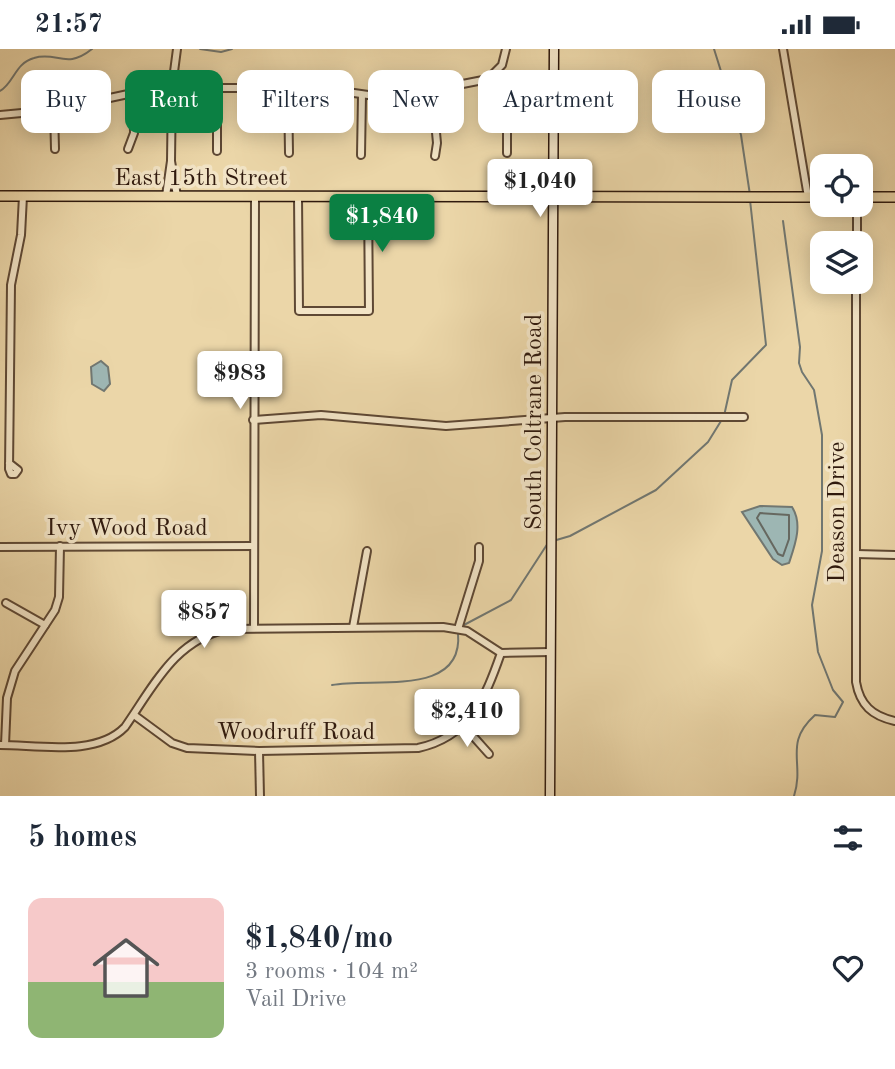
<!DOCTYPE html>
<html lang="en">
<head>
<meta charset="utf-8">
<style>
	body { margin:0; font-family:"Old Standard TT",serif; background:#f2f2f3; color:#1f2937; height:100vh; display:flex; flex-direction:column; font-size:26px; white-space:nowrap }
	* { box-sizing:border-box; margin:0 }
	p { font-size:23px; color:#747a83 }
	.icon { flex:none; width:38px; height:38px; fill:none; stroke:currentColor; stroke-width:2; stroke-linecap:round; stroke-linejoin:round }
	.map { position:relative; height:747px; overflow:hidden }
	.drawer { display:flex; flex-direction:column; background:#fff; flex:1 }
	.drawer>* { flex:none }
	.banner { position:absolute; left:21px; top:21px; width:854px; height:63px; display:flex; gap:14px }
	.fabs { position:absolute; left:810px; top:105px; display:grid; gap:14px }
	.fabs a { display:grid; place-items:center; width:63px; height:63px; border-radius:14px; background:#fff; box-shadow:0 4px 18px #0003; font-size:35px }
	.price { position:absolute; translate:-50% -60px; padding:0 16px; border-radius:7px; background:#fff; color:#222; font-size:23px; line-height:46px; filter:drop-shadow(0 2px 4px #0008) }
	.price::after { content:''; position:absolute; left:50%; top:42px; width:21px; height:16px; margin-left:-10px; background:inherit; clip-path:polygon(0 0,100% 0,50% 100%) }
	.price.selected { background:#0b8043; color:#fff }
	ul { padding:0; list-style:none }
	li { display:flex; align-items:center; gap:21px; height:175px; padding:0 28px }
	li span { display:grid; place-items:center; flex:none; width:196px; height:140px; border-radius:14px; color:#555 }
	li>.icon { margin-inline-start:auto }
	span .icon { width:84px; height:84px; fill:#fffc; stroke-width:1 }
	li b { font-size:30px }
	h2 { display:flex; justify-content:space-between; align-items:center; height:84px; padding:0 28px; font-size:30px }
	.pill { padding:0 24px; border-radius:14px; background:#fff; box-shadow:0 4px 18px #0003; font-size:24px; line-height:63px }
	.pill.selected { background:#0b8043; color:#fff }
	.status { display:flex; justify-content:space-between; align-items:center; height:49px; padding:0 35px; background:#fff; direction:ltr }
	.status svg { height:19px; fill:currentColor }
	.map>svg:first-child { display:block }
</style>
</head>
<body>
<div class="status"><b>21:57</b><svg viewBox="0 0 49 12"><path d="M0 12V9h3v3zM5 12V6h3v6zM10 12V3h3v9zM15 12V0h3v12zM26 1h20v11H26zM47 4h2v5h-2z"/></svg></div>
<div class="map">
<svg width="895" height="747" viewBox="0 0 895 747">
	<rect width="100%" height="100%" fill="#ebd6a8"/>
	<filter id="stains"><feTurbulence type="fractalNoise" baseFrequency=".00286" numOctaves="4"/><feColorMatrix values="0 0 0 0 .2 0 0 0 0 .09 0 0 0 0 .02 0 0 0 .5 -.17"/></filter>
	<radialGradient id="worn" r=".72"><stop offset=".6" stop-color="#630" stop-opacity="0"/><stop offset="1" stop-color="#630" stop-opacity=".3"/></radialGradient>
	<!-- water -->
	<g fill="#9db6b3" stroke="#717771" stroke-width="2">
		<path d="M101 312 108 318 110 335 104 342 92 335 91 318Z"/>
		<path d="M760 457 792 458C803 475 795 496 789 514L782 516 773 510 742 463Z"/>
	</g>
	<g fill="none" stroke-linecap="round" stroke-linejoin="round">
		<!-- shore -->
		<path stroke="#666860" stroke-width="2" d="M760 464 789 466V490L783 507 778 505 757 469Z"/>
		<!-- stream -->
		<g stroke="#717771" stroke-width="2">
			<path d="M200 0 221 3 232 0"/>
			<path d="M714 0 741 86 750 146"/>
			<path d="M0 42C14 34 15 14 34 9 57 2 66 21 92 0"/>
			<path d="M783 172 800 298 799 314 802 323 814 341 822 386V502L812 556 818 603 833 641 843 653 835 668 815 666C783 695 805 713 794 747"/>
			<path d="M724 367 732 331 766 296 750 151"/>
			<path d="M553 492 570 487 656 441 708 393 721 372"/>
			<path d="M462 577 511 551 548 494"/>
			<path d="M332 636C373 628 464 649 458 584"/>
		</g>
		<!-- minor casing -->
		<g stroke="#5e4834" stroke-width="10">
			<g id="minor">
				<path d="M783 0 808 148"/>
				<path d="M488 30 507 70V104"/>
				<path d="M288 39 289 104"/>
				<path d="M432 41 437 94 435 107"/>
				<path d="M54 61 55 100"/>
				<path d="M0 66 54 61 156 39H319L375 47 432 41 488 30 502 16 506 0"/>
				<path d="M128 100 134 84 133 42"/>
				<path d="M217 102V38"/>
				<path d="M361 106 362 46"/>
				<path d="M171 112 177 147"/>
				<path d="M166 147 171 112 172 38 177 0"/>
				<path d="M298 147 299 262H369L368 147"/>
				<path d="M857 194V156"/>
				<path d="M856 233V633C860 656 872 667 895 672"/>
				<path d="M253 371 321 366 446 377 565 368H744"/>
				<path d="M9 414 18 421 15 425H11L9 420 11 236 21 186 23 147"/>
				<path d="M0 498 254 497"/>
				<path d="M856 505 895 506"/>
				<path d="M6 554 45 576"/>
				<path d="M254 578 255 147"/>
				<path d="M353 578 367 502"/>
				<path d="M458 580 479 512V498"/>
				<path d="M134 666 172 694 187 699 259 702 418 699C469 688 485 650 501 604"/>
				<path d="M464 677 489 705"/>
				<path d="M0 696C38 696 96 708 125 678 153 638 175 590 228 580L443 578 467 582 501 604 551 603"/>
				<path d="M5 696 7 649 15 622 55 561 59 548 60 497"/>
				<path d="M259 702 260 747"/>
			</g>
		</g>
		<!-- secondary casing -->
		<g stroke="#2f190d" stroke-width="11">
			<path id="secondary" d="M550 747 554 0"/>
		</g>
		<!-- primary casing -->
		<g stroke="#2f190d" stroke-width="12">
			<g id="primary">
				<path d="M0 147 822 148"/>
				<path d="M861 148H895"/>
			</g>
		</g>
		<!-- minor -->
		<use href="#minor" stroke="#f2e4c6" stroke-width="6"/>
		<!-- secondary -->
		<use href="#secondary" stroke="#f2e4c6" stroke-width="8"/>
		<!-- primary -->
		<use href="#primary" stroke="#ebd6a8" stroke-width="9"/>
	</g>
	<g text-anchor="middle" stroke-width="7" stroke-linejoin="round" paint-order="stroke">
		<!-- street labels -->
		<g font-size="24" fill="#2f190d" stroke="#f2e4c6">
			<text x="201" y="136">East 15th Street</text>
			<text transform="translate(533 373) rotate(-90)" y="8">South Coltrane Road</text>
			<text transform="translate(836 463) rotate(-90)" y="8">Deason Drive</text>
			<text x="127" y="486">Ivy Wood Road</text>
			<text x="296" y="690">Woodruff Road</text>
		</g>
	</g>
	<rect width="100%" height="100%" filter="url(#stains)"/>
	<rect width="100%" height="100%" fill="url(#worn)"/>
</svg>
<div class="fabs">
<a><svg class="icon" aria-label="locate" viewBox="0 0 24 24"><circle cx="12" cy="12" r="6"/><path d="M12 2v4M12 18v4M2 12h4M18 12h4"/></svg></a>
<a><svg class="icon" aria-label="layers" viewBox="0 0 24 24"><path d="M12 4l9 5-9 5-9-5zM3 14l9 5 9-5"/></svg></a>
</div>
<b class="price" style="left:540px;top:170px">$1,040</b>
<b class="price selected" style="left:382px;top:205px">$1,840</b>
<b class="price" style="left:240px;top:362px">$983</b>
<b class="price" style="left:204px;top:601px">$857</b>
<b class="price" style="left:467px;top:700px">$2,410</b>
<div class="banner">
<a class="pill">Buy</a>
<a class="pill selected">Rent</a>
<a class="pill">Filters</a>
<a class="pill">New</a>
<a class="pill">Apartment</a>
<a class="pill">House</a>
</div>
</div>
<section class="drawer">
<h2>5 homes<svg class="icon" aria-label="filters" viewBox="0 0 24 24"><path d="M4 7h16M4 17h16"/><circle cx="9" cy="7" r="2"/><circle cx="15" cy="17" r="2"/></svg></h2>
<ul>
<li><span style="background:linear-gradient(#f6c9c9 60%,#8fb573 0)"><svg class="icon" aria-label="home" viewBox="0 0 24 24"><path d="M3 11l9-7 9 7M6 9v11h12V9"/></svg></span><div><b>$1,840/mo</b><p>3 rooms · 104 m²</p><p>Vail Drive</p></div><svg class="icon" aria-label="heart" viewBox="0 0 24 24"><path d="M12 20l-8-8c-3-5 5-10 8-4 3-6 11-1 8 4z"/></svg></li>
</ul>
</section>
</body>
</html>
